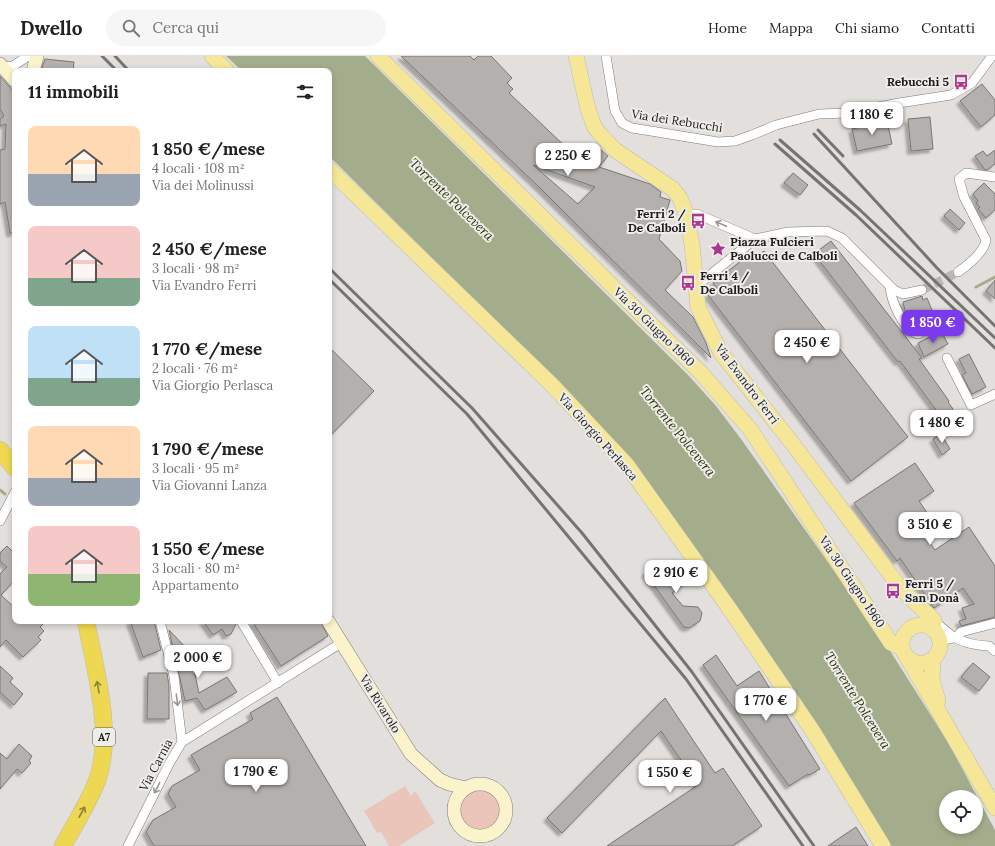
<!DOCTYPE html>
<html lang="it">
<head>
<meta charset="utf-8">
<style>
	body { margin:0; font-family:Lora,serif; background:#f6f6f6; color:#202124; height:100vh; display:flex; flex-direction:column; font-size:15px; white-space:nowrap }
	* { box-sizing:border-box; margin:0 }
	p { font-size:13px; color:#757577 }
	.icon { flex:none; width:22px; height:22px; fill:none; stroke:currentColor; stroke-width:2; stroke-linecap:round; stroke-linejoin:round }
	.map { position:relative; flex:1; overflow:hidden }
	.drawer { position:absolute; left:12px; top:12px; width:320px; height:556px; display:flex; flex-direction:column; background:#fff; border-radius:8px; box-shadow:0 2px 6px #0003 }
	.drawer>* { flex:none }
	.tools { position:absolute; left:939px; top:734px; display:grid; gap:8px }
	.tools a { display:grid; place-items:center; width:44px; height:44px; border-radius:50%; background:#fff; box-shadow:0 2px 6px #0003; font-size:20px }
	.price { position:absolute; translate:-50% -34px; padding:0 9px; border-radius:8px; background:#fff; color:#222; font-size:13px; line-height:26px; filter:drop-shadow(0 1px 2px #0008) }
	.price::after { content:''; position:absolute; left:50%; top:24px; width:12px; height:9px; margin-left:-6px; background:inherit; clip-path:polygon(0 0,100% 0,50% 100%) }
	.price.on { background:#7c3aed; color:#fff }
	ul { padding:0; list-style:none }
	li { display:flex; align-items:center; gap:12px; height:100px; padding:0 16px }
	li span { display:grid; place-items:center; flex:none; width:112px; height:80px; border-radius:8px; color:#555 }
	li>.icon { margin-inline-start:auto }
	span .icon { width:48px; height:48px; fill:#fffc; stroke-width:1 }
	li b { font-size:17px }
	h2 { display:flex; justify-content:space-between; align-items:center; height:48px; padding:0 16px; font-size:17px }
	header { display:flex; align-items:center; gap:24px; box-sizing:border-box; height:56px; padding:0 20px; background:#fff; border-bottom:1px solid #e0e0e0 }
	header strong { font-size:19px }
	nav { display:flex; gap:22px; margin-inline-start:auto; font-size:14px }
	.search { width:280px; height:36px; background:#f6f6f6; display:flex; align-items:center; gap:10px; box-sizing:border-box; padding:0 14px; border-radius:22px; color:#757577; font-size:15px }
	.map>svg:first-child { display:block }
</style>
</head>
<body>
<header>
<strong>Dwello</strong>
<div class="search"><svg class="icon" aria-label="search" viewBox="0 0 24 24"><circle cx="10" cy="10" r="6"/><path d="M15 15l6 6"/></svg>Cerca qui</div>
<nav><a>Home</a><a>Mappa</a><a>Chi siamo</a><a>Contatti</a></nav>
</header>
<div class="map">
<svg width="995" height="790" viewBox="0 0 995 790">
	<defs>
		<filter id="shadow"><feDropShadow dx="-3.5" dy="3.5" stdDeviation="1" flood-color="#0004"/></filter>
	</defs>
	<rect width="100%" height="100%" fill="#e2dfdc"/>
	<!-- green -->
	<g fill="#eac6ba">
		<path d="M405 730 411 740 415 735 435 767 399 790H389L381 776 377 777 364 755Z"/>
		<circle cx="480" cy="754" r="23"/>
	</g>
	<!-- water -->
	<path fill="#a4ad8b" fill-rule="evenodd" d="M226 0H365L689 320 716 350 741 383 887 590 949 688 995 774V790H890L802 645 662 445 630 405 591 360 548 315 440 210 329 100V15H242ZM946 741H976V771H946Z"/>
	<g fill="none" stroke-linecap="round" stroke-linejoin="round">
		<!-- stream -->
		<g stroke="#a4ad8b" stroke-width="3">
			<path d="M976 231 995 221"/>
			<path d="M0 434 5 438"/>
		</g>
	</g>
	<!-- building -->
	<g fill="#b3b0ad" stroke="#797674" fill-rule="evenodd" filter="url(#shadow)">
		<path d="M401 0H470L474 4 478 0H491L512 22 507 27 513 33 509 37 569 94 568 96 593 109 592 104 595 96 601 94 608 100 599 111 650 128 661 136 660 141 670 144 659 183 680 205 682 215 665 234 693 261 706 287 711 302 541 133ZM533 109 595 131 578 148Z"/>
		<path d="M45 3 74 6 73 15H41Z"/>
		<path d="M0 20 15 37V177H10L5 146 0 148V94L5 93 6 68 0 70V63L4 60 0 53Z"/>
		<path d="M982 28 995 44V59L981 71 960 45Z"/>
		<path d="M930 61 933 93 911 95 908 63Z"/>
		<path d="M887 65 892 88 857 95 852 73Z"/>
		<path d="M995 94V108L987 114H985L975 100 983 95 987 100Z"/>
		<path d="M793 117 808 129 800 139 784 127Z"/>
		<path d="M984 127 995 138V154L986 162 978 153 980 151 976 147 978 145 973 138Z"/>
		<path d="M950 153 965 167 959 174 944 160Z"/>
		<path d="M831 185 922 302 919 303 949 345 948 346 953 353 935 366 929 359 936 354 900 305 898 306 814 198Z"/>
		<path d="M764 195 908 381 851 425 708 239 717 232 713 227 751 197 755 202Z"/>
		<path d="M995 224V243L986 235Z"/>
		<path d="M922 240 923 244 927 242 934 259 912 268 906 259 903 246Z"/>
		<path d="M941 275 948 288 924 301 918 287Z"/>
		<path d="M329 291 374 335 329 381Z"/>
		<path d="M969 298 986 331 972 338 962 319 966 317 959 303Z"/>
		<path d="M941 378 950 393 942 399 933 383Z"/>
		<path d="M915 407 934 435 919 445 936 470 924 479 935 494 969 471 995 510V561L961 570 959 565 966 563 962 552 974 548 963 532 934 552 900 502 897 505 854 447Z"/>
		<path d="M7 490 15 498V524L1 539 15 552V565H46L40 571 44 575 38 581 41 584 23 601 6 584 0 591V518L7 511 0 505V497Z"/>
		<path d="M681 507 692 522 672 537 683 550 698 551 702 557 700 565 689 572 684 571 645 517 653 511 661 522Z"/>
		<path d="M130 565H154L161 594 143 601Z"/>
		<path d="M203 565H235L236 568 231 578 226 580 222 573 213 579Z"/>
		<path d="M252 565H320L328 580 281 610Z"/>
		<path d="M169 574 190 596 199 637 227 621 237 636 205 654 197 642 185 645Z"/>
		<path d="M716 599 737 630 759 615 820 713 809 719 808 718 789 730 703 609Z"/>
		<path d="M973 607 990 621 979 635 961 621Z"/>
		<path d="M0 610 13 622 10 626 23 638 14 649 0 636Z"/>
		<path d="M148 617H167L169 630V663H147Z"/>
		<path d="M277 641 366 790H154L146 776 153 764 176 751 168 738 172 730 200 714 191 699 253 663 250 657Z"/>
		<path d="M665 642 715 717 723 712 762 770 732 790H607L698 729 661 675 562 777 547 762Z"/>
		<path d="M19 688 32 700 29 705 31 707 22 717 17 713 0 733V697L7 703Z"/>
		<path d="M856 771 868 790H828Z"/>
	</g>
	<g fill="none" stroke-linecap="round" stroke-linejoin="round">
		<!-- street-tunnel -->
		<path stroke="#bab8b5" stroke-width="9" stroke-dasharray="9 4.5" stroke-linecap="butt" d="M922 234 958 216"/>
		<!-- street casing -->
		<g stroke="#7e7c79" stroke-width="10">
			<g id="street">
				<path d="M606 0 615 55 622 67 632 72 651 75 718 86 735 85 752 79 776 69 819 58 847 57 899 47 951 39 972 27 992 0"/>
				<path d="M4 11 13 10 28 0"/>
				<path d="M686 158H697L755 183"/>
				<path d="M958 216C968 209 984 197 986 184L964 141 959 123 966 117 995 121"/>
				<path d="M695 231 755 183 788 176 827 175 842 182 894 234 903 238 922 234"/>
				<path d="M890 231C891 244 904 277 919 278"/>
				<path d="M947 302 971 349 995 338"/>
				<path d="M0 465 15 436"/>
				<path d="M934 564C951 582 964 589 989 590L995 595"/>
				<path d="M241 565 278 627"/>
				<path d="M956 582 961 576 995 567"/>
				<path d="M939 585 953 582"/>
				<path d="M182 686 341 587"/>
				<path d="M128 790 170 706 182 686 174 620 160 565"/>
			</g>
		</g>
		<!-- secondary casing -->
		<g stroke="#7e7c79" stroke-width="14">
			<g id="secondary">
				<path d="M0 8 15 25"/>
				<path d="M33 15 37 0"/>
				<path d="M328 565 411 698 440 724 449 728 466 732"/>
				<circle cx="480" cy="754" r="26"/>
			</g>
		</g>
		<!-- primary casing -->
		<g stroke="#bbbbba" stroke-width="16">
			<g id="primary">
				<path d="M212 0 227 15"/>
				<path d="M378 0 700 316 750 373 891 587 902 592"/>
				<path d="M576 0 588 53 594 70 599 77 615 94 673 133 680 142 686 158 692 188 698 251 721 297 792 387 902 534 934 564 933 574"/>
				<path d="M329 113 552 329 627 409 729 552 812 674 883 790"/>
				<circle cx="921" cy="588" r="19"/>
				<path d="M908 603 995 752"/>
				<path d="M933 603 932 623 938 645"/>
			</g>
		</g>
		<!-- highway casing -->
		<g stroke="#bbbbba" stroke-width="18">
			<g id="highway">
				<path d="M0 394 15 412"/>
				<path d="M63 790C74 769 88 748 97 725 114 678 95 613 86 565"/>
			</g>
		</g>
		<!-- street -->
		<use href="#street" stroke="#fff" stroke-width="9"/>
		<!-- secondary -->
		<use href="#secondary" stroke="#faf3cb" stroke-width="13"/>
		<!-- primary -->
		<use href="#primary" stroke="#f5e797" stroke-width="15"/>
		<!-- highway -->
		<use href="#highway" stroke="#eed752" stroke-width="17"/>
		<!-- rail -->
		<g stroke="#767472" stroke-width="3">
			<path d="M102 0 117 15"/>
			<path d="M115 0 129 15"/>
			<path d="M818 74 843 100"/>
			<path d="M814 78 937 212 995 270"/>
			<path d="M780 84 860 154 995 282"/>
			<path d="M775 88 856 159 995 292"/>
			<path d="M329 212 472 352 582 477 692 616 814 790"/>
			<path d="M329 223 467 358 686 623 803 790"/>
		</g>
	</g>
	<!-- one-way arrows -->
	<defs><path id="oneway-shaft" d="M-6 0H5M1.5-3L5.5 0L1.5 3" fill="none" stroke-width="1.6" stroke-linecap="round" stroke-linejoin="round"/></defs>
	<g stroke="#999898">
		<use href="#oneway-shaft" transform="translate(721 168) rotate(-157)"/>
		<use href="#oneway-shaft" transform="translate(177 644) rotate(83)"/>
		<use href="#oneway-shaft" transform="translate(157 732) rotate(117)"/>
	</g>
	<g stroke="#908239">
		<use href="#oneway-shaft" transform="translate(98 631) rotate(-100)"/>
		<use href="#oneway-shaft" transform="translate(82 756) rotate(-61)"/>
	</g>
	<!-- icons -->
	<defs>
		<g id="bus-bare" transform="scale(1.2)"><path d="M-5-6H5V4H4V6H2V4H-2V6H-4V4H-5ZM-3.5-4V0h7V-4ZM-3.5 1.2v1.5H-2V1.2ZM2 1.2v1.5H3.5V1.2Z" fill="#ac378f" stroke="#efede9" stroke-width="2.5" paint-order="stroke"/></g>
		<g id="sight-bare" transform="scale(1.2)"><path d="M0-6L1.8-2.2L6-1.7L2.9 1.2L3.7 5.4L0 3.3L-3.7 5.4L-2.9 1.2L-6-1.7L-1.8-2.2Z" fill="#ac378f" stroke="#efede9" stroke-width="2.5" paint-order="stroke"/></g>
	</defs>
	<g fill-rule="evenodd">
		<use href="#bus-bare" x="961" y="26"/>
		<use href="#bus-bare" x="698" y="165"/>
		<use href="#sight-bare" x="718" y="193"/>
		<use href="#bus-bare" x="688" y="227"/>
		<use href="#bus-bare" x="893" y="535"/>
	</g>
	<g text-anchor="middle" stroke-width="4" stroke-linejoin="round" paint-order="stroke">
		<!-- shield labels -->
		<rect fill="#efede9" stroke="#5b5a58" stroke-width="1" x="93" y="672" width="22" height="18" rx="3"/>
		<g font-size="11" font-weight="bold" fill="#1c1b1a">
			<text x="104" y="685">A7</text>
		</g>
		<!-- poi labels -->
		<g font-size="12" font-weight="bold" fill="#1c1b1a" stroke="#efede9" text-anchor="start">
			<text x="949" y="30" text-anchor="end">Rebucchi 5</text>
			<text x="686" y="162" text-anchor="end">Ferri 2 /<tspan x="686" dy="14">De Calboli</tspan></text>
			<text x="730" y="190">Piazza Fulcieri<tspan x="730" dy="14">Paolucci de Calboli</tspan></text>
			<text x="700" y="224">Ferri 4 /<tspan x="700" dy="14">De Calboli</tspan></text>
			<text x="905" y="532">Ferri 5 /<tspan x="905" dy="14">San Donà</tspan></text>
		</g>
		<!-- street labels -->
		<g font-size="12" fill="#1c1b1a" stroke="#efede9">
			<text transform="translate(677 65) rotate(9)" y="4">Via dei Rebucchi</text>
			<text transform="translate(654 271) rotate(44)" y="4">Via 30 Giugno 1960</text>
			<text transform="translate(747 328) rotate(53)" y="4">Via Evandro Ferri</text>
			<text transform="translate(598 381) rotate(48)" y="4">Via Giorgio Perlasca</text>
			<text transform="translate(852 526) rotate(56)" y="4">Via 30 Giugno 1960</text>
			<text transform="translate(380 648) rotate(58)" y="4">Via Rivarolo</text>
			<text transform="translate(156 709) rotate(-62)" y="4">Via Carnia</text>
		</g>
		<!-- water labels -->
		<g font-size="13" font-style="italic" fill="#283006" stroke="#efede9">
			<text transform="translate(452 143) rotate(44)" y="5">Torrente Polcevera</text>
			<text transform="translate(678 375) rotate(51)" y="5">Torrente Polcevera</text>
			<text transform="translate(858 644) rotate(58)" y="5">Torrente Polcevera</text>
		</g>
	</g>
</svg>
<div class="tools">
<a><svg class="icon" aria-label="locate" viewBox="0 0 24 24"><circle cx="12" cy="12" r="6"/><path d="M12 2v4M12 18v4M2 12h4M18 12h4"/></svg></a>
</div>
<b class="price" style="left:872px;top:80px">1 180 €</b>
<b class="price" style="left:568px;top:121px">2 250 €</b>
<b class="price on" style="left:933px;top:288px">1 850 €</b>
<b class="price" style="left:807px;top:308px">2 450 €</b>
<b class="price" style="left:942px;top:388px">1 480 €</b>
<b class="price" style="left:930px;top:490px">3 510 €</b>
<b class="price" style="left:676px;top:538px">2 910 €</b>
<b class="price" style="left:198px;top:623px">2 000 €</b>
<b class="price" style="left:766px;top:666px">1 770 €</b>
<b class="price" style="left:256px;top:737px">1 790 €</b>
<b class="price" style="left:670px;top:738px">1 550 €</b>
<section class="drawer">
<h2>11 immobili<svg class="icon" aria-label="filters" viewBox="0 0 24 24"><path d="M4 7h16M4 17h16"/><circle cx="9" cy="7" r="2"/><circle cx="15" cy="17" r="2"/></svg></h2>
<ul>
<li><span style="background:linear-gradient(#ffd9b3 60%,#9aa5b1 0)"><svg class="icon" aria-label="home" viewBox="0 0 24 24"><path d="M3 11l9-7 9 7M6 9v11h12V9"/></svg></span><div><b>1 850 €/mese</b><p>4 locali · 108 m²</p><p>Via dei Molinussi</p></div></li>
<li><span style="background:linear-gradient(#f6c9c9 65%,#7fa58c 0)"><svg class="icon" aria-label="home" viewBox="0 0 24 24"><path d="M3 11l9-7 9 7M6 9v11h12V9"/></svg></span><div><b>2 450 €/mese</b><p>3 locali · 98 m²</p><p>Via Evandro Ferri</p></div></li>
<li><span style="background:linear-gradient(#bfe0f5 65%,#7fa58c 0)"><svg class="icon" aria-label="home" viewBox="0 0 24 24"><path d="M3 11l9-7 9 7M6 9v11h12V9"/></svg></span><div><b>1 770 €/mese</b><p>2 locali · 76 m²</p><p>Via Giorgio Perlasca</p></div></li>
<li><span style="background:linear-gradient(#ffd9b3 65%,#9aa5b1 0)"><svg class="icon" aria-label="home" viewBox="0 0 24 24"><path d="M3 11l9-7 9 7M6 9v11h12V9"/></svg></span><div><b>1 790 €/mese</b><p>3 locali · 95 m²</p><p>Via Giovanni Lanza</p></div></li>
<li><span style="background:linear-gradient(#f6c9c9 60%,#8fb573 0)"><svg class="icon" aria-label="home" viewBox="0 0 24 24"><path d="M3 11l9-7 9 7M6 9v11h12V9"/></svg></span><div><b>1 550 €/mese</b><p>3 locali · 80 m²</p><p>Appartamento</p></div></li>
</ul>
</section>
</div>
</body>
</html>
